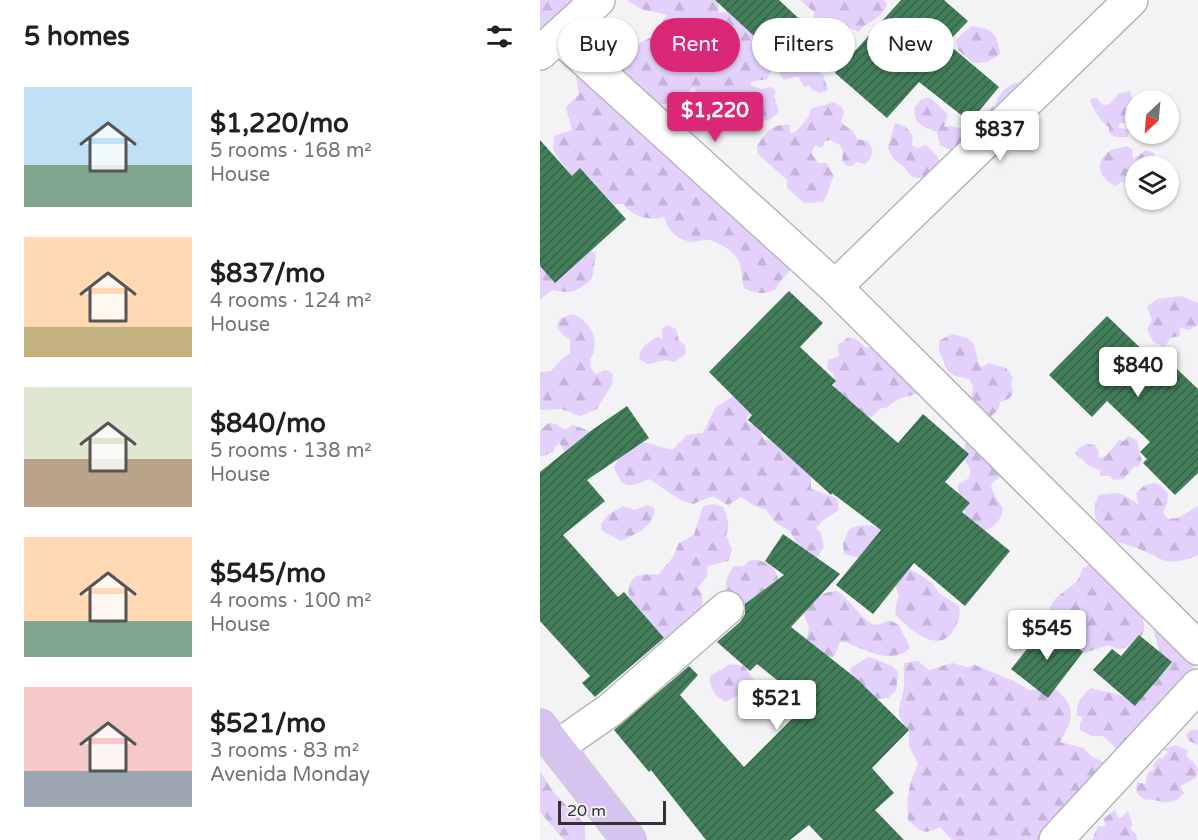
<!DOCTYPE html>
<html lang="en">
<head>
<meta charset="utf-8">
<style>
	body { margin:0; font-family:"Varela Round",sans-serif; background:#f2f2f2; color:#202124; height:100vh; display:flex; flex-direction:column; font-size:22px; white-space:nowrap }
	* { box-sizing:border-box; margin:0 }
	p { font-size:20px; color:#757577 }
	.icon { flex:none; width:33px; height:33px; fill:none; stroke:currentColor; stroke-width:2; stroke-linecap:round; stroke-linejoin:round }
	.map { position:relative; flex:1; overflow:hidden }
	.sheet { display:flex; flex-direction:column; background:#fff; width:540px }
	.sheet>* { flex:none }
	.banner { position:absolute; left:18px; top:18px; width:549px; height:54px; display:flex; gap:12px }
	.needle { width:39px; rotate:206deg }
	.fabs { position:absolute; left:585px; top:90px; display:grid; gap:12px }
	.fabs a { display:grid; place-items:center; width:54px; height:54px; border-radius:50%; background:#fff; box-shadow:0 2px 4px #0004; font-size:30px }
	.scale { position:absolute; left:18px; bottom:15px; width:108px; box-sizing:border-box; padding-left:6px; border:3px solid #323133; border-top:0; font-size:16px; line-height:21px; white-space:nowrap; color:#323133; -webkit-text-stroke:4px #f3f2f5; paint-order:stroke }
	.price { position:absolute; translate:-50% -51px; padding:0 14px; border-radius:6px; background:#fff; color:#222; font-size:20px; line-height:39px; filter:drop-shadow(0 2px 3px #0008) }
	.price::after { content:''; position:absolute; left:50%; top:36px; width:18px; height:14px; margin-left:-9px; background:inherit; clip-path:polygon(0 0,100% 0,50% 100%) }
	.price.current { background:#db2777; color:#fff }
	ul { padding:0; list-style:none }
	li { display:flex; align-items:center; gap:18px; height:150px; padding:0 24px }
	li span { display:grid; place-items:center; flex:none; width:168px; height:120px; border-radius:0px; color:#555 }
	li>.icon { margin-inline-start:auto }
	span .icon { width:72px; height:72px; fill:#fffc; stroke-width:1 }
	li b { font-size:26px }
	h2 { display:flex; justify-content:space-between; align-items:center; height:72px; padding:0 24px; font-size:26px }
	.pill { padding:0 21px; border-radius:27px; background:#fff; box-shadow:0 2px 4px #0004; font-size:21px; line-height:54px }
	.pill.current { background:#db2777; color:#fff }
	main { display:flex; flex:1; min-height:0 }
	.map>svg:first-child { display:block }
</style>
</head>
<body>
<main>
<section class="sheet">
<h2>5 homes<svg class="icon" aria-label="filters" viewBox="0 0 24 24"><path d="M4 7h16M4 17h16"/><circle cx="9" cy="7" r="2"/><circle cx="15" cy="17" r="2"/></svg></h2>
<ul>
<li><span style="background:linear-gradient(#bfe0f5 65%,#7fa58c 0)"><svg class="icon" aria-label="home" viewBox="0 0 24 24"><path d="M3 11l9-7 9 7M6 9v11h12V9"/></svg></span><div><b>$1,220/mo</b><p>5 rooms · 168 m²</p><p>House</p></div></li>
<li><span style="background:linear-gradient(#ffd9b3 75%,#c2b280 0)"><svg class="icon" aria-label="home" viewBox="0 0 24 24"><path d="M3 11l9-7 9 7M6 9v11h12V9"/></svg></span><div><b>$837/mo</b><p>4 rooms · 124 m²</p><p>House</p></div></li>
<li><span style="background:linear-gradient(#dfe7d0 60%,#b9a48a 0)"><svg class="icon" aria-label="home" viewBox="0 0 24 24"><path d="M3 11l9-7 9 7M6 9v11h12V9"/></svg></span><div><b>$840/mo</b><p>5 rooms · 138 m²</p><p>House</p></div></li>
<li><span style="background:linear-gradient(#ffd9b3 70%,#7fa58c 0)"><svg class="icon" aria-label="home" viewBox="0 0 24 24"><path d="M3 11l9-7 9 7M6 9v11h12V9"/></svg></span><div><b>$545/mo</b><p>4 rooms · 100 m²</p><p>House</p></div></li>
<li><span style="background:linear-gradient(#f6c9c9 70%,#9aa5b1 0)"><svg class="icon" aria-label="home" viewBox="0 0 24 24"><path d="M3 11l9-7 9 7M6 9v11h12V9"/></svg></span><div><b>$521/mo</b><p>3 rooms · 83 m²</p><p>Avenida Monday</p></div></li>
</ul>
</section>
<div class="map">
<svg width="658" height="840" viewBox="0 0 658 840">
	<defs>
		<pattern id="forest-firs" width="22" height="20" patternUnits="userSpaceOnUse" patternTransform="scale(1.5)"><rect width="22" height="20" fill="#e3d1fb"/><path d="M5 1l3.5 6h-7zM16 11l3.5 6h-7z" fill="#c3b4d8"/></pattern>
		<pattern id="building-hatch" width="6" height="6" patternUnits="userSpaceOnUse" patternTransform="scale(1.5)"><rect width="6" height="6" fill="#427e5a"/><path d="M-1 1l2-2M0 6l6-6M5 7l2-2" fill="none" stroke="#356247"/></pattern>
	</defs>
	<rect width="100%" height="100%" fill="#f3f2f5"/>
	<!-- forest -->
	<g fill="url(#forest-firs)">
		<path d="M0 0H47L0 46Z"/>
		<path d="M87 0H190L178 4 179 13 187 11 217 39 215 43 233 58 231 72 227 79 210 82 212 86 221 89 231 87 236 91 234 97 239 111 231 119 212 124 194 119 170 110 153 87 139 101 119 105 54 46 70 44 93 47 113 36 127 15 101 9Z"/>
		<path d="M260 0H344L347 4C341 22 326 20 319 32L310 28C305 36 310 45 303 54L295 55 290 61H283L279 70 280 73 283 74 288 90 281 93 272 90 270 86 264 87 258 76 244 80 241 77 237 68 244 64 248 46 257 37H267L273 31 274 12Z"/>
		<path d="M431 26C452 29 457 32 460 54L447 62 433 63 418 50 416 40Z"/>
		<path d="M35 71 256 263C249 273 241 278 236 289 223 295 216 294 204 288 202 280 202 267 198 260 193 251 178 241 168 240 163 239 159 242 154 242 139 241 128 232 124 217 108 221 94 217 83 204H73L45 173 31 176 13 150 14 136 32 130 26 107 39 94Z"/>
		<path d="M482 78 489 79 436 130C438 119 445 111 455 105 459 93 468 83 482 82Z"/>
		<path d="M590 91 595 105V121L591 119 589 123H580L578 127 589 130 588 137H575L569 133V127C562 124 552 107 550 100L552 98H556L563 105 570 104 578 94Z"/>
		<path d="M386 98H390L408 114 404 127C412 125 418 127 425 131V139L413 151 400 145 397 132C382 126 372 124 375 106L379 103 380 100Z"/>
		<path d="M293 102 301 106 304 113 301 121 304 125 313 131 317 139 328 141C334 149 334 157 325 164L316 162 313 166H307L302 161 303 152 300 145 290 140 285 141 282 148 275 146 271 153 278 163H286L294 176C289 185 289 194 283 202L264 203 247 188V180L218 154 217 146C226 132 232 123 250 125V133L255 132 268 118 271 109C279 105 286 106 293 102Z"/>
		<path d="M355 123 366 127 373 136 372 145 377 148 386 145 397 156 401 167C394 173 379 183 370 175 367 173 367 169 364 167 354 158 354 162 348 148Z"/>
		<path d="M586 146 592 149 593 159 606 150 614 153 615 156 609 159 605 157 597 164 598 166H596L595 175 587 183 581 182 576 186C561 180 553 164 568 152 573 148 580 149 586 146Z"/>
		<path d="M0 239 47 249 56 254 52 279C37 292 32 294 13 290L0 299Z"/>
		<path d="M642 296 658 303V325L649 330 640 327V336L630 338 625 347 613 342 607 329 612 320 607 307 617 299Z"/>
		<path d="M31 314C50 319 62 342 50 359L51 368 55 374 66 370 73 374 72 384 57 409 40 416 21 409 0 410V372L11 371 23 358 30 354V339L23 335 17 326 20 319Z"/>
		<path d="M128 325 136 329 139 341 145 345 146 354 134 362 126 360 109 364 99 359C100 347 107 343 117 337L123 339 122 329Z"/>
		<path d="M413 334 427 338 434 344 439 365 443 367 449 363 466 368 473 378 471 385 473 391C471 400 467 399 460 402 460 410 454 414 447 419L431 402 433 386 429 379C414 376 409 376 403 360 400 352 397 349 400 340Z"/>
		<path d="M309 337 318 340 325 347 332 348 338 345 382 393C369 396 356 397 347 408H341L333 416 320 419 295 388 293 374 287 368 288 360 299 356 298 345Z"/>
		<path d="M193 396 216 412 207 416V423C218 426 221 430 224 440L239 439 271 477V489L297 498 299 510 282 521 276 528 281 533 284 547 276 558 264 557 250 531 236 523 226 510 213 505 201 497 188 505 173 496 153 504 142 501 109 479C89 487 83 491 74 467L80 456 87 453 89 447 98 446 104 442 132 450 147 435 163 433 175 408Z"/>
		<path d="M9 423 16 424 25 430 33 425 52 432 26 455 20 443 15 447 13 452 0 457V430Z"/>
		<path d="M426 433 464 476C441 484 455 493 463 509 460 522 455 526 444 531L425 515V509L418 497V485L429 478 430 469 422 456 426 443Z"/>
		<path d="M588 436 597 440 600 456 602 459 599 466 594 467 583 479 573 480 570 476H560V470C549 467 543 461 535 453 541 445 545 443 555 445L559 453 558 458 566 456 579 440 584 441Z"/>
		<path d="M615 483 620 485 628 493 627 504 623 512 628 519 638 518 658 506V555C650 559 635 563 626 561 618 559 611 553 604 551 580 540 568 546 556 518 553 510 555 502 559 495 579 491 583 493 599 505L596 493 605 485Z"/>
		<path d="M174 504 183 507C188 518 190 524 186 535L192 549 188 561 168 566 167 576 158 588 162 594 163 618 129 643C117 630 81 604 90 584 92 579 95 576 100 575 106 574 113 575 119 574L133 557 139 543 154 535 163 506Z"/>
		<path d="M107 505 114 508C116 526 94 535 81 541L61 530V524L68 515 83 506 95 510Z"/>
		<path d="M331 525 340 529 349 527 367 568 382 576 393 584 399 593 419 606C421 614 419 621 414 629 400 656 369 630 355 614L356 605 359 596 355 585 324 559 304 554 303 543 309 529 317 526Z"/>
		<path d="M560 559C571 574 608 612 604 629 603 637 598 638 593 643 583 650 580 651 569 645L544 653 510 627C502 589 538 595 542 569Z"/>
		<path d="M217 560C237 565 234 570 241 586L211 613 186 597C185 584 186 576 194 566H204L208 561Z"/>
		<path d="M297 591C309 598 325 624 335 625 339 625 345 622 349 620L359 625C362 634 367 639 370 648 350 666 327 650 305 642H300L294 657H282L266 642 269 628 263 613C274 600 279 592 297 591Z"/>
		<path d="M610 622 658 648V666H653L654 672 579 751 563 736H552L540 730V723L543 717 537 716C536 703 541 696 551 688 568 693 580 693 595 702L623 660C617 647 616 635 610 622Z"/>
		<path d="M329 657 352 666 358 672 356 691 348 698 337 699 311 675 310 668Z"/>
		<path d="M378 661 389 670 412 663 427 667 435 665 474 681 489 690 515 689C538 708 533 719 520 742L544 748 551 756 567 764 525 840H412L400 827C384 836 380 831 368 820 366 799 369 783 378 764L369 746V730C352 713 361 707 364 687 365 679 363 671 364 663Z"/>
		<path d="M190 664 204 666 214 680 210 695 200 694 186 702C174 696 170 690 170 676Z"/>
		<path d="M650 730H658V745L649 741 646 735Z"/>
		<path d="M636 745 648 751 646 756 654 762 658 769 656 778 640 786 644 793C628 811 621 797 605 800 597 795 595 791 597 782L605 784 608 772 614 770 613 766 618 758H623L628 752 623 749Z"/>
		<path d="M0 771 14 793 45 824V840H24L0 812Z"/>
		<path d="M575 810 578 818 582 817 588 811 592 822 591 830 596 834 597 840H552L558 826H566L563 819Z"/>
	</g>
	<!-- building -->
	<g fill="url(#building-hatch)">
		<path d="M175 0H239L270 29 239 59Z"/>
		<path d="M361 0H404L428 21 407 43 459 87 430 122 379 82 347 118 295 73Z"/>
		<path d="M0 140 32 176 40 168 86 219 15 283 0 266Z"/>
		<path d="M249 291 283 323 260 347 296 381 292 385 358 443 383 414 429 454 405 482 430 503 422 512 470 551 425 606 374 563 333 614 296 585 341 530 292 493 291 495 235 444 208 420 212 415 169 372Z"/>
		<path d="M567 316 612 359 619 352 658 389V473L635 495 603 463 607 459 600 452 610 442 567 401 552 417 509 375Z"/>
		<path d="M87 406 109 438 47 480 65 501 23 535 78 597 84 592 124 638 55 697 42 683 50 676 0 621V472L52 430Z"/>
		<path d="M243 534 300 574 251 627 317 679 369 730 332 768 354 793 335 810 364 840H283L269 825 250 840H166L111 770 109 772 74 730 149 666 158 675 140 695 204 767 267 704 217 664 210 671 177 642 200 622 205 614V604L244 575 225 561Z"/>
		<path d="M507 624 543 652 508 698 471 669Z"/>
		<path d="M599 635 632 662 595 706 553 670 572 649 581 656Z"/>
	</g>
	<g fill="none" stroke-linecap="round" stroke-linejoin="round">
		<!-- minor casing -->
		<g stroke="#b7b6b9" stroke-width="36">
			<g id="minor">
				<path d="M20 37 295 287 658 648"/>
				<path d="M0 53 58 0"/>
				<path d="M295 287 591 0"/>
				<path d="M17 747 70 710 187 608"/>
				<path d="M516 840 658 686"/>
			</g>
		</g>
		<!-- major casing -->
		<g stroke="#cecece" stroke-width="36">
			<path id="major" d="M0 726 89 840"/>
		</g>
		<!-- minor -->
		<use href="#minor" stroke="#fff" stroke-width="33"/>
		<!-- major -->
		<use href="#major" stroke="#d7c3ef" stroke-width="33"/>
	</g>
</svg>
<div class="fabs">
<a><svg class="needle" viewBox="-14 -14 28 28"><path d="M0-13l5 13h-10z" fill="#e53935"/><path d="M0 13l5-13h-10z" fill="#757577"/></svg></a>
<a><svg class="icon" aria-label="layers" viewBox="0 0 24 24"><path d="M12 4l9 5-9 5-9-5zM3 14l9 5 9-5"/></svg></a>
</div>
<div class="scale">20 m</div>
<b class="price current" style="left:175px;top:143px">$1,220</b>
<b class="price" style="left:460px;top:162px">$837</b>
<b class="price" style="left:598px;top:398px">$840</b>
<b class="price" style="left:507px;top:661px">$545</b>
<b class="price" style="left:237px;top:731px">$521</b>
<div class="banner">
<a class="pill">Buy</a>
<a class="pill current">Rent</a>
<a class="pill">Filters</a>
<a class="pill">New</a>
</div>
</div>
</main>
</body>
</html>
